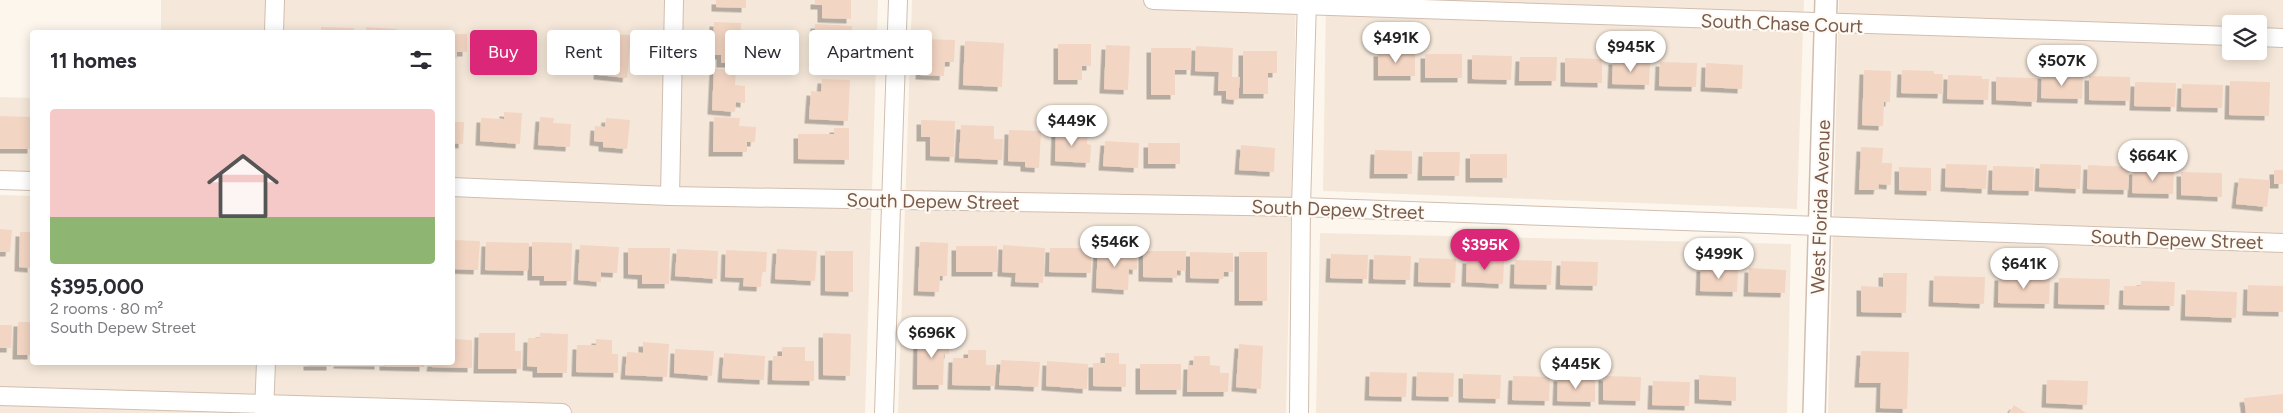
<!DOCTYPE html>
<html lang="en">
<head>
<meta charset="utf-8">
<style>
	body { margin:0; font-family:Figtree,sans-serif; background:#f7f7f7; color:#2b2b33; height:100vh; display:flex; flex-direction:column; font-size:19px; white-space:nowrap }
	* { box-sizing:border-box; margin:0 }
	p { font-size:16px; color:#7c7c81 }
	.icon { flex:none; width:28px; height:28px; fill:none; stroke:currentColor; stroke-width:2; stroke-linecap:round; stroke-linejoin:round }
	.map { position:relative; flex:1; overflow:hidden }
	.details { position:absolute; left:30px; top:30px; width:425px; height:335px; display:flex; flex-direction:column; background:#fff; border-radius:5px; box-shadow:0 2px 12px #0003 }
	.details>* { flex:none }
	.hud { position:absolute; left:470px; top:30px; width:475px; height:45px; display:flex; gap:10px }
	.tools { position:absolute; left:2222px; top:15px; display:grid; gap:10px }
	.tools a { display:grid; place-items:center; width:45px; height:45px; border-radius:5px; background:#fff; box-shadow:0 2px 12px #0003; font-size:25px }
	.price { position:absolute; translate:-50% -42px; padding:0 11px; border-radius:18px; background:#fff; color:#222; font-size:16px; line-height:32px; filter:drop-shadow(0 1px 2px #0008) }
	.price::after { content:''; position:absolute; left:50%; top:30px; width:15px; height:11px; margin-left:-8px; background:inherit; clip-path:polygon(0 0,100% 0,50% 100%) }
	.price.active { background:#db2777; color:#fff }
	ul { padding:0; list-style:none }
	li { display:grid; align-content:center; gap:10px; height:265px; padding:0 20px }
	li span { display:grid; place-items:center; height:155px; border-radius:5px; color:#555 }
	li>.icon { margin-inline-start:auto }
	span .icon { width:90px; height:90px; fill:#fffc; stroke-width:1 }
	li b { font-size:21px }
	h2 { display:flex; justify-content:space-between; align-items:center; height:60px; padding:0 20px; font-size:21px }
	.tag { padding:0 18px; border-radius:5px; background:#fff; box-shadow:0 2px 12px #0003; font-size:18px; line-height:45px }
	.tag.active { background:#db2777; color:#fff }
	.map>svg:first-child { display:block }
</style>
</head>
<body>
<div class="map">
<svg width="2283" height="413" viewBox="0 0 2283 413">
	<defs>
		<filter id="shadow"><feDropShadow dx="-4.5" dy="4.5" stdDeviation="0" flood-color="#0004"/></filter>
	</defs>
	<rect width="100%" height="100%" fill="#fdf6ec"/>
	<!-- residential -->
	<g fill="#f5e8da" fill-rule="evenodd">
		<path d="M161 0H878L865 413H0V195L32 196V362H452V32H161Z"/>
		<path d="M912 0H1296L1286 413H898Z"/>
		<path d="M1326 0H1804L1797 209 1323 191Z"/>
		<path d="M1839 0H2283V413H1828ZM2231 24H2259V51H2231Z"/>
		<path d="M0 97 32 98V174L0 173Z"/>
		<path d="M1320 233 1791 244 1787 413H1316Z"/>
	</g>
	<!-- building -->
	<g fill="#f3d5c3" filter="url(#shadow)">
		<path d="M716 0H746V8L716 7Z"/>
		<path d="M815 0H851V19L822 18V5H815Z"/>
		<path d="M714 22 741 23V63H721V55H713Z"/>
		<path d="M815 24 852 26 850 66H828V49L815 48Z"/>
		<path d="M321 27 354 28 353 32H321Z"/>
		<path d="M366 27 397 29V32H366Z"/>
		<path d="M483 30 514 31V37L530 38 529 65 503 63V58L481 57Z"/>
		<path d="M452 34H467V52H457V58H452Z"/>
		<path d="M609 34 631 35 627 78 598 75 599 57 607 58Z"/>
		<rect x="556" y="37" width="33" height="26"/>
		<path d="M922 39 955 40 954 62H945L944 76 920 75Z"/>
		<path d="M965 41 1004 43 1002 87 963 85Z"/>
		<path d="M1058 44H1091V66H1082V80H1058Z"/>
		<path d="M1106 45 1130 46 1128 90 1104 89Z"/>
		<path d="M1196 46 1233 48 1232 77H1240L1238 100 1226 99V91H1218L1219 72 1195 71Z"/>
		<path d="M1151 48H1191V70H1175V95H1151Z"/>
		<path d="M1243 51H1277V73H1268V94H1243Z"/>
		<path d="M1378 52 1415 53V76H1378Z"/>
		<rect x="1425" y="54" width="37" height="24"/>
		<path d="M1472 55 1512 56 1511 80 1472 79Z"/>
		<path d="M1520 57H1557L1556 81H1519Z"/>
		<path d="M1565 58 1602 59V83L1565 82Z"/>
		<path d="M1613 60 1650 61 1649 85 1612 84Z"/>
		<path d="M1660 62 1697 63 1696 87 1659 86Z"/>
		<path d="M1706 63 1743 65 1742 89 1705 87Z"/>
		<path d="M714 69 736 70 735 85 745 86V103L736 102 735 112 712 110Z"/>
		<path d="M1864 70 1891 71 1890 102H1884L1883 126 1862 125Z"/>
		<path d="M1902 70 1934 71V74H1943L1942 94 1901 93Z"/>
		<path d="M2042 74 2083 76 2082 99 2041 98Z"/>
		<path d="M1948 75 1982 76V79H1989L1988 100 1947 99Z"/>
		<path d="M2089 76 2130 77V101L2089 100Z"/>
		<path d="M1996 77 2037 78 2036 102 1996 100Z"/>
		<path d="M822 79 850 80 848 121 809 119 811 91 821 92Z"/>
		<path d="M2230 81 2270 82 2269 116 2229 115Z"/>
		<path d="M2135 82 2176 83 2175 107 2134 106Z"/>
		<path d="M2182 84 2223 85 2222 108 2181 107Z"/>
		<path d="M504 112 522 113 520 144 480 141 481 118 504 119Z"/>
		<path d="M0 116 32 117V149H0Z"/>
		<path d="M540 117 554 118 553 123 571 124 570 147 538 145Z"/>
		<path d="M714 117 740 118 739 126 756 127 755 142H747V152H713Z"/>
		<path d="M606 118 630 120 627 149 603 147V142L594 141 595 126 605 127Z"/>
		<path d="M921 120 955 121 954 157 930 156V137H921Z"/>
		<path d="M452 122H464L463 144 452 143Z"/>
		<path d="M961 125 994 126V139H1003L1002 160 959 158Z"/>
		<path d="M834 128H849V160L798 159V134H834Z"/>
		<path d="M1009 130 1041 131 1039 168 1025 167V162L1008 161Z"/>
		<path d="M1056 130 1088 131 1087 144 1091 145 1090 163 1055 161Z"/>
		<path d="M1105 141 1139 143 1138 168 1103 166Z"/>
		<rect x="1148" y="143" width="32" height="21"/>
		<path d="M1241 145 1275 148 1274 172 1239 170Z"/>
		<path d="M1861 147 1883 148 1882 163H1892L1891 185 1879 184 1878 190H1859Z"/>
		<path d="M1375 150 1412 151V174H1374Z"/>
		<path d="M1423 152H1460L1459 176H1422Z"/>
		<rect x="1470" y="154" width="37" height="24"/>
		<path d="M1946 164 1987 165 1986 189 1945 187Z"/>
		<path d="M2040 164 2081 165 2080 189 2039 187Z"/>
		<path d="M2088 165 2129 167 2128 190 2087 189Z"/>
		<path d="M1993 166 2034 167 2033 191 1992 190Z"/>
		<path d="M1899 167 1931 168V191L1899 190Z"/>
		<path d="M2133 170 2174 171 2173 194 2132 193Z"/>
		<rect x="2274" y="170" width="9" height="14"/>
		<path d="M2181 172 2222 173V197L2181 195Z"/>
		<path d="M2239 178 2270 180 2267 207 2236 204Z"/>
		<path d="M0 229 12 230 10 252H0Z"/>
		<path d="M20 232H32V268L19 267Z"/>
		<path d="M452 240 480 241 478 270 452 269Z"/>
		<path d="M486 242 529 243 528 271 485 270Z"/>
		<path d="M532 242 572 243 571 281H544V276H532Z"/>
		<path d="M920 242 948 243 947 276H940L939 292 918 291Z"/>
		<path d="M580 245 619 247 617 273 601 272V282L578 280Z"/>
		<path d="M1003 245 1045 248 1043 283 1015 282 1016 273 1002 272Z"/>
		<rect x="956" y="246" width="41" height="26"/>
		<path d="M628 248H670L669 284H642V275L628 274Z"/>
		<path d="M1050 248H1091V273L1049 272Z"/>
		<path d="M1098 248 1138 250 1137 270 1129 269 1128 290 1096 288Z"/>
		<path d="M677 249 718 251 717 279 675 276Z"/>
		<path d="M777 249 817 251 815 281 775 279Z"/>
		<path d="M726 250 767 252 766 272H762L761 287 743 286 744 278 725 277Z"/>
		<path d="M825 251H853V292L825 291Z"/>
		<path d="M1143 251H1186L1185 271 1177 270V278L1143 277Z"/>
		<path d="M1190 252 1233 253V272H1224L1223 279 1190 278Z"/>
		<rect x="1239" y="252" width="28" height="49"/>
		<path d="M1331 254 1368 255 1367 279 1330 278Z"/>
		<path d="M1374 255 1411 256 1410 280 1373 279Z"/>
		<path d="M1419 258 1456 259 1455 283 1418 282Z"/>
		<path d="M1467 259 1504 260 1503 284 1466 282Z"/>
		<path d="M1515 260 1552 261 1551 285 1514 284Z"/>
		<path d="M1561 261 1598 262 1597 286 1560 285Z"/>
		<path d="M1701 267 1738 268 1737 292 1700 291Z"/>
		<path d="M1749 268 1786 270 1785 293 1748 292Z"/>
		<path d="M1883 273H1907L1906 313 1861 312V286L1883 287Z"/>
		<path d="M1934 276 1985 277 1984 304 1933 302Z"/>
		<path d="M1999 276 2050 278 2049 304 1998 303Z"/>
		<path d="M2059 278 2110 279 2109 305 2058 304Z"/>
		<path d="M2141 281 2175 282 2174 306 2123 305 2124 286H2141Z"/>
		<path d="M2248 285 2283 286V312L2247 311Z"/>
		<path d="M2186 290 2237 292 2236 318 2185 316Z"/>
		<path d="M18 322H32V355H17Z"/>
		<path d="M0 325H12L11 348H0Z"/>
		<path d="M479 333H515V351H521V369H478Z"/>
		<path d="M540 333 568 334 567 373H537V367L527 366 528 338H540Z"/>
		<path d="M823 333 851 334 850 376 823 375Z"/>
		<path d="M918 335 949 336V354H944L943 385H917Z"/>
		<path d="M452 339 472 340V368L431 367 432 362H452Z"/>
		<path d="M596 339 612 340V354H618V373L576 372 577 345H596Z"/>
		<path d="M643 342 669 344 667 377 625 375 627 352 643 353Z"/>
		<path d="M1239 344 1263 346 1261 389 1236 387Z"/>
		<path d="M782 347H805V361H814V381L772 380 773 356H782Z"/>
		<path d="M675 349 714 351 712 376 674 373Z"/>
		<path d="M968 350H986V365H995V386L952 385 953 358H968Z"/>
		<path d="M1861 351 1909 352 1907 409 1880 408 1881 383H1859Z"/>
		<path d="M724 353 765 356 764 380 722 378Z"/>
		<path d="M1105 353H1119V364H1126V387L1093 386V363H1105Z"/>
		<path d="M1194 356H1210V365L1220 366V373H1229L1228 392H1187L1188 365H1193Z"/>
		<path d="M1001 360 1040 362 1038 387 999 385Z"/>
		<path d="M1047 361 1088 364 1087 389 1046 386Z"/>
		<rect x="308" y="362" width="23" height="4"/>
		<path d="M338 362H379V365L338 364Z"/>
		<path d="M384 362H424V367L384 366Z"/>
		<rect x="1140" y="364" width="41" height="26"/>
		<path d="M1370 372 1407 373 1406 397 1369 396Z"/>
		<path d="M1417 372 1454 373 1453 397 1416 396Z"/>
		<path d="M1463 374 1501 375 1500 399 1463 398Z"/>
		<path d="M1699 375 1736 377V401L1699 399Z"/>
		<path d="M1513 376 1550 377 1549 401 1512 400Z"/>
		<path d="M1603 376 1641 377 1640 401 1603 400Z"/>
		<path d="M1558 377 1595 378V402L1557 401Z"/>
		<path d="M2047 380 2088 381 2087 405 2046 403Z"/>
		<path d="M1653 381 1690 382 1689 406 1652 405Z"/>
		<path d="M2283 394V413H2246L2244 398Z"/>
		<path d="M2014 405 2026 413H2009Z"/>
	</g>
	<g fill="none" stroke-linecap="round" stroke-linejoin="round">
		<!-- minor casing -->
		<g stroke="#d1beb0" stroke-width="20">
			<g id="minor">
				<path d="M1153 0 2231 36"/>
				<path d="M274 32 275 0"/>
				<path d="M2259 37 2283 38"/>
				<path d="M0 180 32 181"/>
				<path d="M452 187 670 196 1301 207 2283 243"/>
				<path d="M670 196 674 0"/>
				<path d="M0 396 562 413"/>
				<path d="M264 413 266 362"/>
				<path d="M884 413 898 0"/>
				<path d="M1299 413 1301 207 1307 0"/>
			</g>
		</g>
		<!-- tertiary casing -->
		<g stroke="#d1beb0" stroke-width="24">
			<path id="tertiary" d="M1814 413 1826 0"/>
		</g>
		<!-- minor -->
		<use href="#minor" stroke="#fff" stroke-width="18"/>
		<!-- tertiary -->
		<use href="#tertiary" stroke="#fff" stroke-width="21"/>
	</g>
	<g text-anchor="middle" stroke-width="4.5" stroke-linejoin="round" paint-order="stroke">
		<!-- street labels -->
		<g font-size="19" fill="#7a5c4d" stroke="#fffaf3">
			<text transform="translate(1782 23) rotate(2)" y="7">South Chase Court</text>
			<text transform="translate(933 201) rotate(1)" y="7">South Depew Street</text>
			<text transform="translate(1820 207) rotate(-88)" y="7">West Florida Avenue</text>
			<text transform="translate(1338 209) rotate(2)" y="7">South Depew Street</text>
			<text transform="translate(2177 239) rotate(2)" y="7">South Depew Street</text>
		</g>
	</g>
</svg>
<div class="tools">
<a><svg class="icon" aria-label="layers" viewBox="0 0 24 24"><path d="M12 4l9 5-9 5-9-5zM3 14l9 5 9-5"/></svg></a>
</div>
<b class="price" style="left:1396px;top:64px">$491K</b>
<b class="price" style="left:1631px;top:73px">$945K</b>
<b class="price" style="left:2062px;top:87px">$507K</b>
<b class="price" style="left:1072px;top:147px">$449K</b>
<b class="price" style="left:2153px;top:182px">$664K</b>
<b class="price" style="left:1115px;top:268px">$546K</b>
<b class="price active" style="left:1485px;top:271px">$395K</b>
<b class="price" style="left:1719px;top:280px">$499K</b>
<b class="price" style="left:2024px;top:290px">$641K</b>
<b class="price" style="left:932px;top:359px">$696K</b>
<b class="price" style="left:1576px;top:390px">$445K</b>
<div class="hud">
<a class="tag active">Buy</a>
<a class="tag">Rent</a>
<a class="tag">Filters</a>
<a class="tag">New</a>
<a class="tag">Apartment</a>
</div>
<section class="details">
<h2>11 homes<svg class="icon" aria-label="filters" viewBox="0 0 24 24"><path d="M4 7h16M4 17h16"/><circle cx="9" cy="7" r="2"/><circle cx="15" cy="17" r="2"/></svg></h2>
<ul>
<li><span style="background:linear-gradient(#f6c9c9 70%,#8fb573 0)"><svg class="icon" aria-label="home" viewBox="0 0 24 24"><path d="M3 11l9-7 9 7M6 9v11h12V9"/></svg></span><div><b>$395,000</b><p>2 rooms · 80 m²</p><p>South Depew Street</p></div></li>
</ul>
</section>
</div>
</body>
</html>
